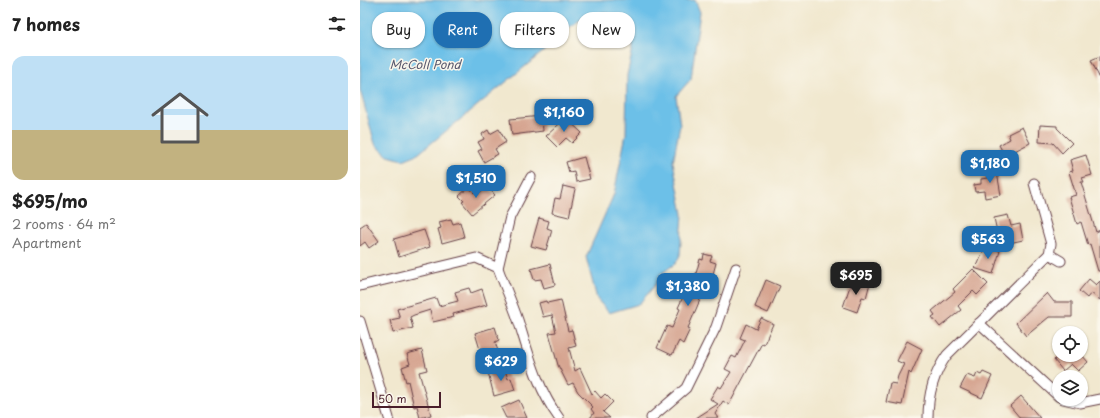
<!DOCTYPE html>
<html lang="en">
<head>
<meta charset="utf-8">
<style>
	body { margin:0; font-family:"Playpen Sans",sans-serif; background:#f2f2f2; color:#222; height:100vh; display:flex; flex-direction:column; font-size:15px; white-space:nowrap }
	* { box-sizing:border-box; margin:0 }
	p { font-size:13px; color:#767676 }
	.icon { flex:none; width:22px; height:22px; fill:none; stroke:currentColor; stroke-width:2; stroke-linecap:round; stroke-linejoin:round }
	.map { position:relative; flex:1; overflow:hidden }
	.side { display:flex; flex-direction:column; background:#fff; width:360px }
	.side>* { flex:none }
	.guide { position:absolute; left:12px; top:12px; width:380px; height:36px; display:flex; gap:8px }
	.controls { position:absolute; left:692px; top:326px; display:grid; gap:8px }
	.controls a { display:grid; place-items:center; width:36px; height:36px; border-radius:50%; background:#fff; box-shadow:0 1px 3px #0004; font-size:20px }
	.scale { position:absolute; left:12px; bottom:10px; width:69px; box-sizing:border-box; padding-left:4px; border:2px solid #4a1f2b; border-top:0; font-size:11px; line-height:14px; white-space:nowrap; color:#4a1f2b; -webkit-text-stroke:3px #fbf7ec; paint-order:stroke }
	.price { position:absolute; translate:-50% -34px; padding:0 9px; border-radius:8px; background:#1f6fb2; color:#fff; font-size:13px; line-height:26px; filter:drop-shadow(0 1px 2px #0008) }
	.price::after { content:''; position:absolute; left:50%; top:24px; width:12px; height:9px; margin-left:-6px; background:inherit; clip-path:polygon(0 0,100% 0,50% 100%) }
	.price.selected { background:#222; color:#fff }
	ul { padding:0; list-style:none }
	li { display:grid; align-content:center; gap:8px; height:212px; padding:0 12px }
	li span { display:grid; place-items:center; height:124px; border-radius:12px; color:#555 }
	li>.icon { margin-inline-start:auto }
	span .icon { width:72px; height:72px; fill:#fffc; stroke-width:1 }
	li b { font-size:17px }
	h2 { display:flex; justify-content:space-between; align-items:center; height:48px; padding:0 12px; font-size:17px }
	.chip { padding:0 14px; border-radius:16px; background:#fff; box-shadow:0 1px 3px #0004; font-size:14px; line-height:36px }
	.chip.selected { background:#1f6fb2; color:#fff }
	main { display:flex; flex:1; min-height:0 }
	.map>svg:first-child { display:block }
</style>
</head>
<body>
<main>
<section class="side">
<h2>7 homes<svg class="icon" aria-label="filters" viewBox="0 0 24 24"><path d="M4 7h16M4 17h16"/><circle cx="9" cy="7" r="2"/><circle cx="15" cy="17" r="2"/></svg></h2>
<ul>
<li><span style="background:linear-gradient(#bfe0f5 60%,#c2b280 0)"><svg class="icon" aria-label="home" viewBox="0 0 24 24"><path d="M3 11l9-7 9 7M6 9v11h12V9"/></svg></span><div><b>$695/mo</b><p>2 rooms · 64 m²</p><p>Apartment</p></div></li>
</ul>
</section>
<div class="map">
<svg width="740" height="418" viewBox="0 0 740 418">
	<rect width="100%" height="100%" fill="#fbf7ec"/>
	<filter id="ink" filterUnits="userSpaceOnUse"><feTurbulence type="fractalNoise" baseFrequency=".025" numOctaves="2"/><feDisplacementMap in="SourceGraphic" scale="8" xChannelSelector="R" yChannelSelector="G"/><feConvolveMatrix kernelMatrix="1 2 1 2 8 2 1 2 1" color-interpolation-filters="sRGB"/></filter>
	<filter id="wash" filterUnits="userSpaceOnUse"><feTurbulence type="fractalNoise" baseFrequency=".012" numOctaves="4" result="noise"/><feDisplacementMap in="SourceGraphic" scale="16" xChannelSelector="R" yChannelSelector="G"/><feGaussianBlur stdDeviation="0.9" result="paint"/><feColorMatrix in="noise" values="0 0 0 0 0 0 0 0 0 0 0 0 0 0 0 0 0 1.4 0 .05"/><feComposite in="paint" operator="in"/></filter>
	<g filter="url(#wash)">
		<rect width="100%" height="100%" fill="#f1e8cf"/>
		<!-- water -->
		<path fill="#6cc0e8" stroke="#5b708a" d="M0 0H335L340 12 331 79 316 96 320 125 313 162 323 214 320 255 316 263 301 274 297 283 279 304 249 313 237 299 226 257 254 194 266 134 267 75 273 49 270 33 250 14 245 12 225 17 197 35 184 51 58 154 43 160 28 156 15 144 0 90Z"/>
		<g id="blocks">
			<!-- building -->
			<g fill="#d6a490">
				<path d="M740 56V79L731 60Z"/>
				<path d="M182 116 183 131 152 135 150 119Z"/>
				<path d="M206 118 222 133 212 143 206 138 197 147 186 136Z"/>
				<path d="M680 125 697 126V128L712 143 702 153 693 143 679 142Z"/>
				<path d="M662 127 670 143 645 156 639 145 650 139 648 134Z"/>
				<path d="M139 129 146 142 135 149 138 154 124 162 118 151 122 149 118 142 124 139 122 134 128 130 130 134Z"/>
				<path d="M726 155 732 175 722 178 724 182H721L736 232 740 230V271H738L730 244 728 245 721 222 717 224 709 197 716 195 709 172 713 171 710 160Z"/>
				<path d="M224 157 230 179 216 182 214 171 209 172 206 162Z"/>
				<path d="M636 167 641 195 625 198 624 191 615 192 614 185 621 184V179L628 178 627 169Z"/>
				<path d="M127 186 135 195 112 214 102 202 104 201 99 196 109 187 114 193 118 189 120 192Z"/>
				<path d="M203 186 215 189 209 217 192 213 195 198 200 199Z"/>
				<path d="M648 215 651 226 660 224 663 240 640 245 634 218Z"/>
				<path d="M179 218 189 221 187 228 192 230 186 250 171 246Z"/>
				<path d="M91 219 93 224 100 222 104 237 82 243 78 229 81 228 79 222Z"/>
				<path d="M6 223 19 241 9 248 5 242 0 246V227Z"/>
				<path d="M64 230 70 247 39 257 34 239Z"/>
				<path d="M626 245 640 251 633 274 614 268 618 264Z"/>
				<path d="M344 254 352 256 350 261 356 263 349 289 345 288 328 328 330 329 323 344 319 341 312 355 297 348 307 326 312 328 320 309 318 308 326 290 331 292 340 259 343 260Z"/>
				<path d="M190 264 195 285 184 288 181 279 174 280 171 269Z"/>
				<path d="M613 269 628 284 617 295 613 291 598 306 601 310 580 327 572 317 575 315 572 311 595 292 593 289Z"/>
				<path d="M729 279 736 285 740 281V300L731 293 727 298 719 291Z"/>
				<path d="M406 280 420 286 408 313 395 307Z"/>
				<path d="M500 280 510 283 506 298 502 297 497 312 483 307 490 286 498 288Z"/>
				<path d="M109 288 111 293 122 289 127 305 93 314 94 317 73 322 70 310 54 315 50 317 53 328 33 333 30 320 40 318 37 309 76 298 79 306 98 301 95 292Z"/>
				<path d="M687 293 694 302H712V317H689L666 336 656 323Z"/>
				<path d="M201 300 208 331 212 330 216 346 209 348 215 371 220 368 232 394 235 391 241 398 245 394 253 402 243 412 250 418H230L234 413 231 409 233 407 218 392 213 383 208 385 198 365 189 333 196 332 192 315 183 317 179 303 186 301 187 303Z"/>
				<path d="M401 318 413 324 404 344 402 343 369 405 363 401 355 414 358 418H336L358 404 350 399 358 386 361 388 371 372 365 369 372 356 376 358 385 340 380 338 386 324 396 329Z"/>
				<path d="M135 327 139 340 135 342 138 351 122 356 115 333Z"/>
				<path d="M547 341 562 349 551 374 549 372 542 405 526 402 530 383 536 384 538 376 544 364 537 361Z"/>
				<path d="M62 350 67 370 59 372 71 415 60 418 57 406 54 407 48 381 46 382 42 367 50 364 47 354Z"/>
				<path d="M699 355H722L728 362 718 371 711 364 703 371 694 360Z"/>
				<path d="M144 367 148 379 151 378 155 390 134 396 128 372Z"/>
				<path d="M623 372 632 376 622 398 600 388 607 375 615 378 617 373 621 375Z"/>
				<path d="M661 396 680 418H660L650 406Z"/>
				<path d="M159 400 167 418H146L141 408Z"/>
			</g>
		</g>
	</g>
	<g filter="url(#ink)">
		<use href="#blocks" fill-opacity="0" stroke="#633d44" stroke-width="1"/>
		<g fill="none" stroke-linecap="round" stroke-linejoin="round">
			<!-- minor casing -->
			<g stroke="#633d44" stroke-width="11">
				<g id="minor">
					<path d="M689 254 701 261"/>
					<path d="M138 268 150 217 171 177"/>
					<path d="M0 286 116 258 138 268C144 285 152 302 158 320 169 354 177 388 199 418"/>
					<path d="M0 321 29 418"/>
					<path d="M619 323 699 397"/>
					<path d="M703 399 720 403 740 399"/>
					<path d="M291 418 326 388 356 327 376 268"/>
					<path d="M568 418C568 396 574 373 587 355L689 254 691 244 674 183"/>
				</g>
			</g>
			<!-- minor -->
			<use href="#minor" stroke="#fff" stroke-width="9"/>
		</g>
	</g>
	<g text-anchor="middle" stroke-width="3" stroke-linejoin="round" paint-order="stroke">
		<!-- water labels -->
		<g font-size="12" font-style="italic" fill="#56576d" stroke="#fbf7ec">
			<text x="65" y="69">McColl Pond</text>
		</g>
	</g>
</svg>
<div class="controls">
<a><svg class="icon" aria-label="locate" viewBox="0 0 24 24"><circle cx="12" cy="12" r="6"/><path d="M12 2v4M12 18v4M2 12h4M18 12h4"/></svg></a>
<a><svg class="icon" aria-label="layers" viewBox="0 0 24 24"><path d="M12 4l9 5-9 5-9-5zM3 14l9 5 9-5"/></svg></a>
</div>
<div class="scale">50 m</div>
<b class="price" style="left:204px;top:133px">$1,160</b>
<b class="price" style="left:630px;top:184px">$1,180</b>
<b class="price" style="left:116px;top:199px">$1,510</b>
<b class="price" style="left:628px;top:260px">$563</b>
<b class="price selected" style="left:496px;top:296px">$695</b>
<b class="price" style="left:328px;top:307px">$1,380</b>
<b class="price" style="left:141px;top:382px">$629</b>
<div class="guide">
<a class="chip">Buy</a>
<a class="chip selected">Rent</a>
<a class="chip">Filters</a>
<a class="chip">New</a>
</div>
</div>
</main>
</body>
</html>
